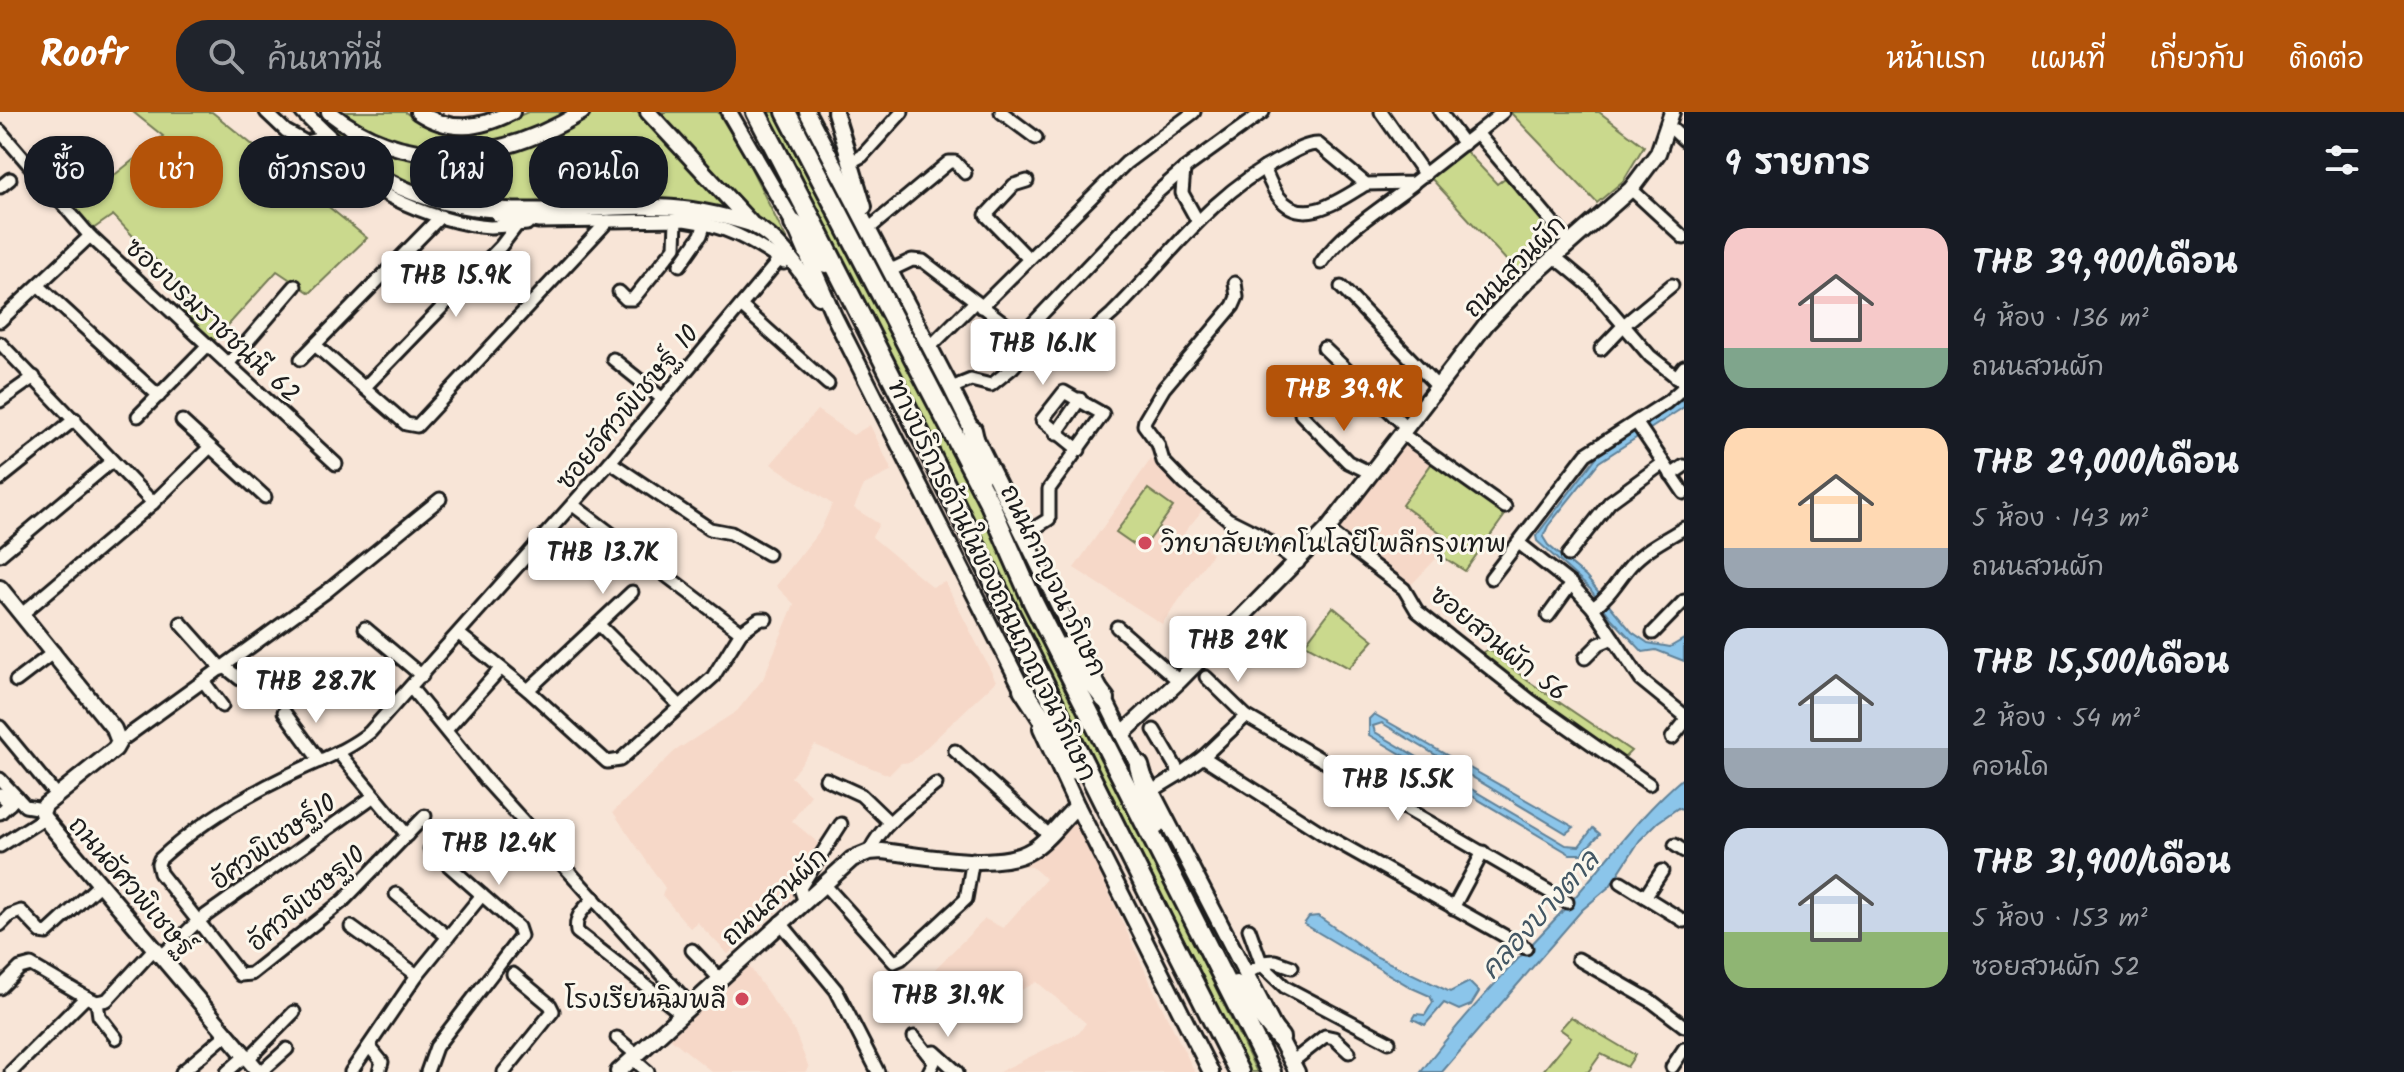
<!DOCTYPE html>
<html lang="th">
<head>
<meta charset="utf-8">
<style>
	body { margin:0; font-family:Kalam,"Playpen Sans Thai",sans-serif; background:#20242c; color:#f1f3f6; height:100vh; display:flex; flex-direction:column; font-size:30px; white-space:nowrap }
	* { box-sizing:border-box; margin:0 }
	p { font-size:26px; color:#9ea1a6 }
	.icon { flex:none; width:44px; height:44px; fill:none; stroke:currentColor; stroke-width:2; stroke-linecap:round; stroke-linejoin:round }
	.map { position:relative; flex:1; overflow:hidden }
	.panel { display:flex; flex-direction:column; background:#171b24; width:720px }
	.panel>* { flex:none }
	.guide { position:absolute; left:24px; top:24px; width:760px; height:72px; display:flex; gap:16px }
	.price { position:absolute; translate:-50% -68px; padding:0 18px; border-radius:8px; background:#fff; color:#222; font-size:26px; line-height:52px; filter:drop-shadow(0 2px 4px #0008) }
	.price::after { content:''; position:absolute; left:50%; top:48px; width:24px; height:18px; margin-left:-12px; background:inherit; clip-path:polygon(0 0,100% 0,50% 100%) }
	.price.on { background:#b45309; color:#fff }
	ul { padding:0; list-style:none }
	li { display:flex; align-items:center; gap:24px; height:200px; padding:0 40px }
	li span { display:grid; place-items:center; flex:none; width:224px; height:160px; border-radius:24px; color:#555 }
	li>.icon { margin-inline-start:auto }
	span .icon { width:96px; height:96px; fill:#fffc; stroke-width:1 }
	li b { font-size:34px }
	h2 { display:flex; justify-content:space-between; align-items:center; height:96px; padding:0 40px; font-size:34px }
	.pill { padding:0 28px; border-radius:32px; background:#171b24; box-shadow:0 2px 6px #0004; font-size:28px; line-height:72px }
	.pill.on { background:#b45309; color:#fff }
	header { display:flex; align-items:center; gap:48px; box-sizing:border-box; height:112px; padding:0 40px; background:#b45309; color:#fff }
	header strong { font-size:38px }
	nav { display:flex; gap:44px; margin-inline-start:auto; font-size:28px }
	.search { width:560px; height:72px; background:#20242c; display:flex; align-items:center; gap:20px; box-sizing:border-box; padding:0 28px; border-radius:32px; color:#9ea1a6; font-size:30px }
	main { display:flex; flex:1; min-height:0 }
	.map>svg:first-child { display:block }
</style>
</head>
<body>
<header>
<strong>Roofr</strong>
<div class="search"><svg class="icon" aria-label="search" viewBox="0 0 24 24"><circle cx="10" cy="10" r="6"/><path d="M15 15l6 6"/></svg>ค้นหาที่นี่</div>
<nav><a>หน้าแรก</a><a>แผนที่</a><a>เกี่ยวกับ</a><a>ติดต่อ</a></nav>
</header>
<main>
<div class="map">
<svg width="1684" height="960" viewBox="0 0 1684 960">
	<rect width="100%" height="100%" fill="#f8e5d7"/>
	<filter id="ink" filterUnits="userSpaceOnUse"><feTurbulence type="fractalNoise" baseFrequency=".0125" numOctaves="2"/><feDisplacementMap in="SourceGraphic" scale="16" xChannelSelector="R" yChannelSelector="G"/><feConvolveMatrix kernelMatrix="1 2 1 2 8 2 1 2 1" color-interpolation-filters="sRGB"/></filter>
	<g filter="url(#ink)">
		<!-- built -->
		<g fill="#f6d8c8">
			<path d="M817 298 853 323 870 313 892 359 864 373 854 396 879 412 872 425 932 475 945 470 996 569 911 650 901 651 889 663 815 633 791 665 811 683 792 709 821 733 794 771V784L728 842 697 810 690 816 662 783 665 776 613 700 675 639 737 599 763 567 794 492 776 474 821 417 832 392 771 352Z"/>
			<path d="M1405 333 1432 351 1402 393 1453 429 1412 472 1336 418Z"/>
			<path d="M1151 347 1205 395 1184 421 1212 442 1162 512 1074 456Z"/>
			<path d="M1075 708 1159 889 1195 960H999L1079 921 1086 911 1037 870 947 915 912 880 985 807 1003 816 1046 767 1032 755 1023 754Z"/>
			<path d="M749 854 795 920 809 956 805 960H712L670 926Z"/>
		</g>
		<!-- green -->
		<g fill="#cad98d" stroke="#737a54" stroke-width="2">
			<path d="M133 0H212L367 126 310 181 277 159 213 230 179 201 189 183 113 103 93 117 66 90 117 61 163 24Z"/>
			<path d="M339 0H405L421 12 449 20 475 23 528 0H639L729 98 704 94 452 90 388 66 347 35 317 6 348 25 351 11Z"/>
			<path d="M654 0H718L747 48 790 135 756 108Z"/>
			<path d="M763 0H778L956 345 1257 960H1250L1006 471Z"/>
			<path d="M1510 0H1599L1644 34 1623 69 1597 91Z"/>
			<path d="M1462 35 1497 72 1505 66 1560 125 1519 162 1430 65Z"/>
			<path d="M1432 351 1505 403 1465 459 1440 443 1452 429 1402 393Z"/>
			<path d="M1148 377 1173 395 1142 438 1116 420Z"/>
			<path d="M1333 495 1374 528 1349 556 1305 532Z"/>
			<path d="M1489 537 1528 569 1631 639 1623 647 1532 586 1480 542Z"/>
			<path d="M1571 905 1635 943 1627 955 1601 942 1588 960H1542L1571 925 1560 917Z"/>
		</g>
		<!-- water -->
		<g fill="#8bc5ea" stroke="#5f8198" stroke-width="2">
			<path d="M1684 287V295L1599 350 1548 414 1543 425 1548 433 1586 465 1632 520 1648 531 1670 535 1684 527V549L1656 538 1643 540 1611 506 1590 477 1537 429 1536 424 1598 343Z"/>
			<path d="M1374 602 1574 715 1566 721 1382 611 1373 614 1375 620 1566 733 1579 734 1593 716 1600 722 1581 742H1570L1369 623V607Z"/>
			<path d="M1684 665V699L1678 696 1658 710 1640 728 1610 774 1582 798 1442 960H1421C1465 900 1518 848 1568 793 1606 750 1640 702 1684 665Z"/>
			<path d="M1318 804 1375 844 1450 880 1469 870 1479 880 1471 893 1459 898 1444 891 1425 913 1413 907 1416 902 1425 903 1433 890 1430 884 1412 876 1304 812 1309 805Z"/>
		</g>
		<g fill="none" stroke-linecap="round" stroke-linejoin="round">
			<!-- minor casing -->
			<g stroke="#1c1c1c" stroke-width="17">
				<g id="minor">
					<path d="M266 0 286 19 306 30 321 26"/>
					<path d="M1001 0 1036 26"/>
					<path d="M1381 0 1425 63"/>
					<path d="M1440 0 1464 32"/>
					<path d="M1668 13 1684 28"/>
					<path d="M318 17C335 71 438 112 490 115 502 115 514 113 527 112"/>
					<path d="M0 19 90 124 336 352"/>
					<path d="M1477 21 1503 0"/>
					<path d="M849 51 862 44 902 0"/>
					<path d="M1264 56C1268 65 1272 76 1278 84 1302 117 1341 87 1366 72"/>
					<path d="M1184 57 1182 81 1197 108"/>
					<path d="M1027 69 1014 73 986 103 1029 147"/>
					<path d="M0 75 10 67"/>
					<path d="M1631 77 1684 126"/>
					<path d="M497 103 539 110 684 108C727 114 749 127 784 151"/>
					<path d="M871 115 949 50H955L965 61"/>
					<path d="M1555 145 1590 174 1650 244 1684 271"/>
					<path d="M1321 151C1343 119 1382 96 1413 72"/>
					<path d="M680 153 701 123 705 111"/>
					<path d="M891 158 912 148 923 149 1050 246H1061C1078 232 1095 217 1112 202 1168 147 1211 81 1284 45 1295 39 1306 32 1318 32L1366 72 1413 71 1477 21 1570 131"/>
					<path d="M1235 171 1237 185 1233 194 1164 276 1145 308 1144 313 1158 332 1163 349 1185 372 1228 407 1258 422 1298 451"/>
					<path d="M39 174 159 284"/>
					<path d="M1341 175 1437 274"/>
					<path d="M619 180 626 187H633L675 135 676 108"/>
					<path d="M741 194 828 272"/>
					<path d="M981 195 1126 51 1194 0"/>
					<path d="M0 209 90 124"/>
					<path d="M1020 225 1159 79 1184 57 1263 0"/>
					<path d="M0 231 153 391"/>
					<path d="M315 233 406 312 417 314 608 109"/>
					<path d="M930 235 975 190"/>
					<path d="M1324 236 1407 316"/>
					<path d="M1601 237 1625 212 1672 173"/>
					<path d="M301 247 441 104"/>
					<path d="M613 247 663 287"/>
					<path d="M228 252 295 174"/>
					<path d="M1676 266 1684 255"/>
					<path d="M365 275 501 134 517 113"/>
					<path d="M951 276 971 268 991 273 1012 256 1032 234"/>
					<path d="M0 289 34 265"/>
					<path d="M1301 302 1348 350 1371 361"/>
					<path d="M138 304 207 234"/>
					<path d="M182 309 265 385"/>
					<path d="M1636 310 1684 381"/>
					<path d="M1056 322 1080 287"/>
					<path d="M1402 322 1505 395"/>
					<path d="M610 350 710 417 731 421 768 442"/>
					<path d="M1671 363 1684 354"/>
					<path d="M0 367 75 307"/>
					<path d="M573 393 741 520"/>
					<path d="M1327 418 1404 477 1417 499 1531 589 1649 672"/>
					<path d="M1025 422 1049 407V377L1103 302 1064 280 1042 308 1079 338"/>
					<path d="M1520 432 1571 472 1593 496 1641 568 1684 603"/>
					<path d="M0 443 112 349"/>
					<path d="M1568 443 1610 390 1662 352"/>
					<path d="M1491 466 1586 342 1667 290 1684 275"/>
					<path d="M1593 496C1610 484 1618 468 1631 453 1645 437 1666 427 1684 416"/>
					<path d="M22 502 153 391 210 335"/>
					<path d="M1548 504 1571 472"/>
					<path d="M181 511 222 557"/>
					<path d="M599 513 679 593"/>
					<path d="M1117 515 1179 569"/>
					<path d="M365 516 422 564"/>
					<path d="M1653 521 1684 489"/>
					<path d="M459 522 528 578 607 650 620 648 713 565 741 520 759 507H766"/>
					<path d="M1585 546 1599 532 1613 526"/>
					<path d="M225 555 240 567 254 561"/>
					<path d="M1206 565 1246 604 1567 790"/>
					<path d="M16 569 54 540"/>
					<path d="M204 570 222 594"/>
					<path d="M411 576 485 667 690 893"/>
					<path d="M528 578 632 480"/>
					<path d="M284 600 320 649"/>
					<path d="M0 615 57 684"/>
					<path d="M446 618 501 556"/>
					<path d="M1672 626 1684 611"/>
					<path d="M119 630 326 480 440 387"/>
					<path d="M955 639 1048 722"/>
					<path d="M338 640 407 723"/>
					<path d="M1203 645 1325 723 1526 836"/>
					<path d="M1180 662 1203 645 1246 604"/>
					<path d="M0 667 25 694 43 697"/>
					<path d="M826 667 861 683 889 710"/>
					<path d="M1152 679 1180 662 1154 618"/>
					<path d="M0 682 10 692"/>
					<path d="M374 684 198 809 240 863 251 862 344 788 425 704"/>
					<path d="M0 701 17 685"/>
					<path d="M1675 733 1684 739"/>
					<path d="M0 734 44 706"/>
					<path d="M869 740C883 710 911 692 936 672"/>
					<path d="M1621 770 1684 809"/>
					<path d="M823 771 894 850 901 847 966 787 973 747"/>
					<path d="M396 782 448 825"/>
					<path d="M1645 785 1662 759"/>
					<path d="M594 786C584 797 574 804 577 820L681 901"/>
					<path d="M804 788 800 776 841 712"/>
					<path d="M1453 796 1483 740"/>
					<path d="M780 810 836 878 878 960"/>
					<path d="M0 813 10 803 21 799 41 820 47 821 100 772"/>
					<path d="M351 815 417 863"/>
					<path d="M1249 817 1262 853"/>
					<path d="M692 838 719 866"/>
					<path d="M162 844 198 809 160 761 158 752 160 747C198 712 243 685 289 663 316 649 346 640 370 620L610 350 779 148"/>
					<path d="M1578 847 1650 888 1684 914"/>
					<path d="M1261 850 1275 849 1292 855"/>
					<path d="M1247 861 1262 853 1285 875 1389 930"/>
					<path d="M0 876 20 856 31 853 86 885"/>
					<path d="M97 890 99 904 116 926"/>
					<path d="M914 925 934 950 929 960"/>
					<path d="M617 926 637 943"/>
					<path d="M369 934 382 950 379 960"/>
					<path d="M927 941 935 940 957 960"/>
					<path d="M248 947 294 900"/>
					<path d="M633 947 648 960"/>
					<path d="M1292 950 1325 924 1334 926 1349 940"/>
					<path d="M1672 955 1684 937"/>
					<path d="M11 960 86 885 97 890 107 888 155 836"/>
					<path d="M182 960 227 922"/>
					<path d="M227 960 245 944"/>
					<path d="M261 960 287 937"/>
					<path d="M351 960 417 863 482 783"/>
					<path d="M427 960 436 935 521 824 518 815 430 737"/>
					<path d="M504 960 553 899 550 893 513 862"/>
				</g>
			</g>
			<!-- tertiary casing -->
			<g stroke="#1c1c1c" stroke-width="20">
				<g id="tertiary">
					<path d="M0 476 114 617 119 630 115 637 45 693 42 701 44 706 259 960"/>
					<path d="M1122 622 1179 569 1327 418 1487 211 1527 169 1631 77 1658 41 1672 0"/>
					<path d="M618 960 852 747 869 740 882 739C921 743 998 760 1032 738 1049 728 1062 707 1077 694"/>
				</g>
			</g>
			<!-- secondary casing -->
			<g stroke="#1c1c1c" stroke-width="20">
				<g id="secondary">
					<path d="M303 0C326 23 350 46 378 63 452 110 544 98 628 95 666 94 693 96 730 106 737 108 747 110 753 113 781 128 801 161 819 185"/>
					<path d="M329 0C408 63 501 49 582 0"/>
					<path d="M418 0C450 21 479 17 512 0"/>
					<path d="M648 0 750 110"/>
					<path d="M729 0 794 112 834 204 1027 586"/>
					<path d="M807 0 951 276 1122 622 1297 960"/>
					<path d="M835 0 864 95"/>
					<path d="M1041 616 1077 694 1211 960"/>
				</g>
			</g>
			<!-- trunk casing -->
			<g stroke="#1c1c1c" stroke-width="24">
				<g id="trunk">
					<path d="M756 0C922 318 1076 641 1239 960"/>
					<path d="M786 0 990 392 1033 490 1271 960"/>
					<path d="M794 112 826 151"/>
					<path d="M972 318 982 362"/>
					<path d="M1065 535 1105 587"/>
					<path d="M1023 577 1076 658"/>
					<path d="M1139 654 1156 713"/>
					<path d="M1236 873 1280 926"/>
				</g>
			</g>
			<!-- minor -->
			<use href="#minor" stroke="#fbf7ec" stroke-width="11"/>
			<!-- tertiary -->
			<use href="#tertiary" stroke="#fbf7ec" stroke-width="14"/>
			<!-- secondary -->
			<use href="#secondary" stroke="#fbf7ec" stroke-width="14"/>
			<!-- trunk -->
			<use href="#trunk" stroke="#fbf7ec" stroke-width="18"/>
		</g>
	</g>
	<!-- markers -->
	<g fill="#d1495b" stroke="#fbf7ec" stroke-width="3">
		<circle cx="1145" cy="431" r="8"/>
		<circle cx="742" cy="887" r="8"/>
	</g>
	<g text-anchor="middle" stroke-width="6" stroke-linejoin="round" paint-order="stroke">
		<!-- street labels -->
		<g font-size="26" fill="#1c1c1c" stroke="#fbf7ec">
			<text transform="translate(1514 154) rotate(-45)" y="9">ถนนสวนผัก</text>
			<text transform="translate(213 208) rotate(43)" y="9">ซอยบรมราชชนนี 62</text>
			<text transform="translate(627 295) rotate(-50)" y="9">ซอยอัศวพิเชษฐ์ 10</text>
			<text transform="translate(993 468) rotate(64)" y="9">ทางบริการด้านในของถนนกาญจนาภิเษก</text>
			<text transform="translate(1054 468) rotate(64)" y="9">ถนนกาญจนาภิเษก</text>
			<text transform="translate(1499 531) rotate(39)" y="9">ซอยสวนผัก 56</text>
			<text transform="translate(273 729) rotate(-35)" y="9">อัศวพิเชษฐ์10</text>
			<text transform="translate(132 774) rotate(49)" y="9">ถนนอัศวพิเชษฐ์</text>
			<text transform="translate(774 784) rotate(-42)" y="9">ถนนสวนผัก</text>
			<text transform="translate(306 786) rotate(-41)" y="9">อัศวพิเชษฐ10</text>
		</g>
		<!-- poi labels -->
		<g font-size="26" fill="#1c1c1c" stroke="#fbf7ec" text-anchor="start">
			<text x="1161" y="440">วิทยาลัยเทคโนโลยีโพลีกรุงเทพ</text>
			<text x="726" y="896" text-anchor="end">โรงเรียนฉิมพลี</text>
		</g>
		<!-- water labels -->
		<g font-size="28" font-style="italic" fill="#435764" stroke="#fbf7ec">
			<text transform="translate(1539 802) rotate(-48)" y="10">คลองบางตาล</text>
		</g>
	</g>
</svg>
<b class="price" style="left:456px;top:207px">THB 15.9K</b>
<b class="price" style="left:1043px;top:275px">THB 16.1K</b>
<b class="price on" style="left:1344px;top:321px">THB 39.9K</b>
<b class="price" style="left:603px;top:484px">THB 13.7K</b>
<b class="price" style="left:1238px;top:572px">THB 29K</b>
<b class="price" style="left:316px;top:613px">THB 28.7K</b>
<b class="price" style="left:1398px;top:711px">THB 15.5K</b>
<b class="price" style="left:499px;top:775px">THB 12.4K</b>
<b class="price" style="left:948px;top:927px">THB 31.9K</b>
<div class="guide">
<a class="pill">ซื้อ</a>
<a class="pill on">เช่า</a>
<a class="pill">ตัวกรอง</a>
<a class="pill">ใหม่</a>
<a class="pill">คอนโด</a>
</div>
</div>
<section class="panel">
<h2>9 รายการ<svg class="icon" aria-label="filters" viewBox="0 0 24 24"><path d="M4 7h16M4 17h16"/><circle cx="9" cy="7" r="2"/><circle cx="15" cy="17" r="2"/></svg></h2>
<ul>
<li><span style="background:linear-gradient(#f6c9c9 75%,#7fa58c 0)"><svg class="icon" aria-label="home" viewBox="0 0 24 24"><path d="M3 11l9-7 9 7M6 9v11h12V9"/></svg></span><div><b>THB 39,900/เดือน</b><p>4 ห้อง · 136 m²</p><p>ถนนสวนผัก</p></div></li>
<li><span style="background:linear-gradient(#ffd9b3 75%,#9aa5b1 0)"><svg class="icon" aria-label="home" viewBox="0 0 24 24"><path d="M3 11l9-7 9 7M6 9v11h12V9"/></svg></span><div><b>THB 29,000/เดือน</b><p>5 ห้อง · 143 m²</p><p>ถนนสวนผัก</p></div></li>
<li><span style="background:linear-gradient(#c9d6e8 75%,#9aa5b1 0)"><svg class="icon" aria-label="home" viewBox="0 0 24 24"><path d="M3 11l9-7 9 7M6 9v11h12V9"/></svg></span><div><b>THB 15,500/เดือน</b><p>2 ห้อง · 54 m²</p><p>คอนโด</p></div></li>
<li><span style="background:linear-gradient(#c9d6e8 65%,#8fb573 0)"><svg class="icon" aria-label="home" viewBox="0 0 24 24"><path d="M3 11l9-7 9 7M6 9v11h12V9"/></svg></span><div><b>THB 31,900/เดือน</b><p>5 ห้อง · 153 m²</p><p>ซอยสวนผัก 52</p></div></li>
</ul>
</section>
</main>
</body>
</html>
